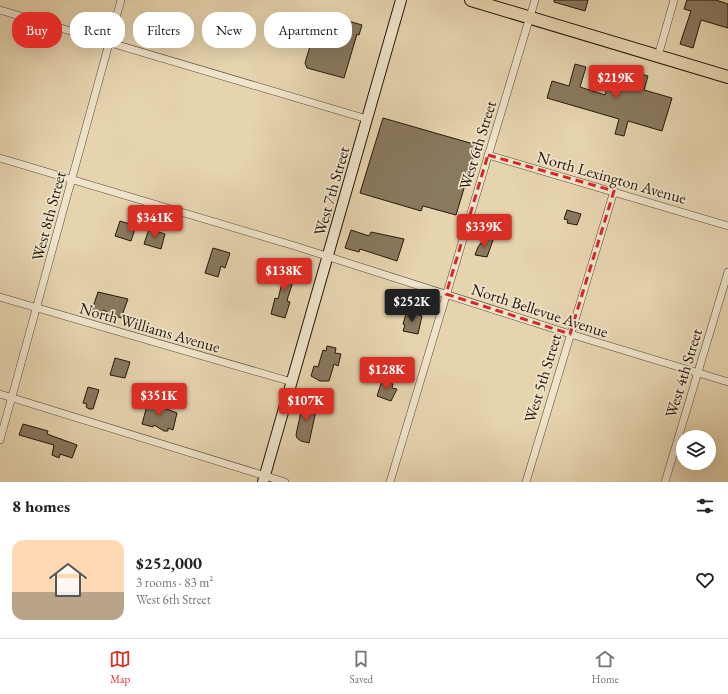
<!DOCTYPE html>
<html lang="en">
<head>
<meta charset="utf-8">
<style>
	body { margin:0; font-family:"EB Garamond",serif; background:#f6f6f6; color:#202124; height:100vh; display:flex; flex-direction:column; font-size:15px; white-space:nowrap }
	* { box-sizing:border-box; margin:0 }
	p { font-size:13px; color:#757577 }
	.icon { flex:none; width:22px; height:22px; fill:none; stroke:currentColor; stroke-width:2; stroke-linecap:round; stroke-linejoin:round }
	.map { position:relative; height:482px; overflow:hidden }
	.sheet { display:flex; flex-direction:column; background:#fff; flex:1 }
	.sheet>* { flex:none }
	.hud { position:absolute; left:12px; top:12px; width:400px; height:36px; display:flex; gap:8px }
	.fabs { position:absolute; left:676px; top:430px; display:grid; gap:8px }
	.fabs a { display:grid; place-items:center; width:40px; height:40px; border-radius:50%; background:#fff; box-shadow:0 4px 16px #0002; font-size:20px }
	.price { position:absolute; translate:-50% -34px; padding:0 9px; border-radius:4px; background:#d93025; color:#fff; font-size:13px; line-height:26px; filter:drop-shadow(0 1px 2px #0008) }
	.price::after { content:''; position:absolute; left:50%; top:24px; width:12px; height:9px; margin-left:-6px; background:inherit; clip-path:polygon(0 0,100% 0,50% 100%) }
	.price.selected { background:#222; color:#fff }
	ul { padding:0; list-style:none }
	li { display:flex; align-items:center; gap:12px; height:100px; padding:0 12px }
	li+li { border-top:1px solid #e0e0e0 }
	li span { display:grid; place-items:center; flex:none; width:112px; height:80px; border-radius:12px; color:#555 }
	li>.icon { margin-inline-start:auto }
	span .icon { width:48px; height:48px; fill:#fffc; stroke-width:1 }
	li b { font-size:17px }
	h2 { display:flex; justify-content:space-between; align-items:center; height:48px; padding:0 12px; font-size:17px }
	.pill { padding:0 14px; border-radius:16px; background:#fff; box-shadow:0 4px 16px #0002; font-size:14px; line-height:36px }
	.pill.selected { background:#d93025; color:#fff }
	.dock { display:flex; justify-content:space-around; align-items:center; height:56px; border-top:1px solid #e0e0e0; background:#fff; font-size:11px; color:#757577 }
	.dock a { display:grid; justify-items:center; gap:2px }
	.dock .selected { color:#d93025 }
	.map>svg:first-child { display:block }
</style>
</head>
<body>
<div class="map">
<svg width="728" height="482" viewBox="0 0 728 482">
	<rect width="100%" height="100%" fill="#e6d4af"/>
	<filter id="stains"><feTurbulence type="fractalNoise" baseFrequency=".005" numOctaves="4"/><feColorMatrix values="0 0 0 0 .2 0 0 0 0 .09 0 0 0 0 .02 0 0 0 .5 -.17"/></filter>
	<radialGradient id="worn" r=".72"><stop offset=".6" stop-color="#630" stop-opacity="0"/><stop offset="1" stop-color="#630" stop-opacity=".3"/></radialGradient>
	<!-- building -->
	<g fill="#89795f" stroke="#241609">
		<path d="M554 0H588L585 11 554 2Z"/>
		<path d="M687 0H716L728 4V28L701 20 693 48 680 44 691 11 684 9Z"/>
		<path d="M320 13 362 25 359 35 357 34 344 78 307 68 305 63Z"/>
		<path d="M575 64 586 67 580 87 605 95 613 66 648 76 644 90 672 98 662 131 628 121 624 136 615 134 619 119 547 98 552 81 569 86Z"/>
		<path d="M383 118 477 145 456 215 423 206 421 211 360 193Z"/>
		<path d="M567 210 581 214 577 225 567 223 568 220 564 219Z"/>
		<path d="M120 221 136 226 131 241 115 236Z"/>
		<path d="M149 229 165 234 161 249 144 244Z"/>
		<path d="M351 230 369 236 371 232 404 239 397 261 360 249 359 252 345 248Z"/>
		<path d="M486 238 493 240 487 257 475 255 478 247 481 243 484 244Z"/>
		<path d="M213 248 230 253 225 268 221 266 218 277 205 273Z"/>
		<path d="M285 264 296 267 295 270H297L288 297 287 301 290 302 285 318 271 314 275 298 278 299 282 283 278 281 280 274 282 275Z"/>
		<path d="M98 292 128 299 121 318 103 310 102 312 92 310Z"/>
		<path d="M407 311 422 316 418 334 403 331 405 325 403 324Z"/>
		<path d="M327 346 336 348 335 353 341 354 338 366 334 364 329 381H320L311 376 314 366 318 367 323 350 326 351Z"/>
		<path d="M115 358 130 362 125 378 110 375Z"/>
		<path d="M382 381 393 384 392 388 397 389 391 401 377 396Z"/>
		<path d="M88 387 99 390 93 409H89L86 407 87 404 83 403Z"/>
		<path d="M148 402 177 413 173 430 168 428V431H164L154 425 153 427 142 424Z"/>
		<path d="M303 402 317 406 309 443 301 441 297 438 296 435Z"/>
		<path d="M23 424 48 431 47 434 77 445 72 458 60 454 59 458 52 455 54 445 19 435Z"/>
	</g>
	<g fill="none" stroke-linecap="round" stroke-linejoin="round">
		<!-- minor casing -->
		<g stroke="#544632" stroke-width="8">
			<g id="minor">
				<path d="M0 10 367 119"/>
				<path d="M658 56 674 0"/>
				<path d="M488 155 728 226"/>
				<path d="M0 158 295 246 570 334 728 382"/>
				<path d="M0 297 292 382"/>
				<path d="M0 394 285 482"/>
				<path d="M0 440 121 0"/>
				<path d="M390 482 535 0"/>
				<path d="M526 482 614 191"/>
				<path d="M665 482 728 272"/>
			</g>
		</g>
		<!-- secondary casing -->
		<g stroke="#241609" stroke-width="12">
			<path id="secondary" d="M263 482 401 0"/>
		</g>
		<!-- trunk casing -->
		<g stroke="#241609" stroke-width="14">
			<path id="trunk" d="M471 0 728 77"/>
		</g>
		<!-- minor -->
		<use href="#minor" stroke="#efe3cb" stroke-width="7"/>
		<!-- secondary -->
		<use href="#secondary" stroke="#efe3cb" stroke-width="10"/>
		<!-- trunk -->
		<use href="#trunk" stroke="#e6d4af" stroke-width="12"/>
	</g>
	<!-- marked area -->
	<path fill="none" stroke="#d62828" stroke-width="3" stroke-dasharray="8 5" stroke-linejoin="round" d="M488 155 614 191 570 334 446 294Z"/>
	<g text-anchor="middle" stroke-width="3.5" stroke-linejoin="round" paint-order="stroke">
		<!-- street labels -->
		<g font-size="16" fill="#241609" stroke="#efe3cb">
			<text transform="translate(477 145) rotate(-73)" y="6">West 6th Street</text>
			<text transform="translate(612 177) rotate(16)" y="6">North Lexington Avenue</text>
			<text transform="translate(331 191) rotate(-74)" y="6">West 7th Street</text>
			<text transform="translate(48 216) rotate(-75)" y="6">West 8th Street</text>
			<text transform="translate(540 310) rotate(18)" y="6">North Bellevue Avenue</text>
			<text transform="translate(150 327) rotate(16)" y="6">North Williams Avenue</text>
			<text transform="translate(683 373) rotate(-73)" y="6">West 4th Street</text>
			<text transform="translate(542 378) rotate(-73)" y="6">West 5th Street</text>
		</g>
	</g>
	<rect width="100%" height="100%" filter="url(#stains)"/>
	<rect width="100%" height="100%" fill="url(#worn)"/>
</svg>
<div class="fabs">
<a><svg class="icon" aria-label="layers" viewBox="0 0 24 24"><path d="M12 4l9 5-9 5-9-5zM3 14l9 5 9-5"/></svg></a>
</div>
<b class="price" style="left:616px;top:99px">$219K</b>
<b class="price" style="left:155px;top:239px">$341K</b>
<b class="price" style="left:484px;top:248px">$339K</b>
<b class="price" style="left:284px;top:292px">$138K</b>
<b class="price selected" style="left:412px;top:323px">$252K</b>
<b class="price" style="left:387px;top:391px">$128K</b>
<b class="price" style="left:159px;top:417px">$351K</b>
<b class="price" style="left:306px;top:422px">$107K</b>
<div class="hud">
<a class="pill selected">Buy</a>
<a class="pill">Rent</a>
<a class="pill">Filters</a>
<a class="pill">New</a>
<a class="pill">Apartment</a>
</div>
</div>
<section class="sheet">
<h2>8 homes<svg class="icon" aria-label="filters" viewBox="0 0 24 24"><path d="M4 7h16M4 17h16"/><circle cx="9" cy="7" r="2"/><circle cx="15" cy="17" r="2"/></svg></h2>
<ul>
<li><span style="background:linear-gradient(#ffd9b3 65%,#b9a48a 0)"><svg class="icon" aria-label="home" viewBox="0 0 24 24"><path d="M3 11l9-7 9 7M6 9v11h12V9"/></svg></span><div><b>$252,000</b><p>3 rooms · 83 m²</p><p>West 6th Street</p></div><svg class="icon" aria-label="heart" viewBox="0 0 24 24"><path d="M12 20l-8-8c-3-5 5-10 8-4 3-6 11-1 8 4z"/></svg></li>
</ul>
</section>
<nav class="dock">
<a class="selected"><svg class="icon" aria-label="map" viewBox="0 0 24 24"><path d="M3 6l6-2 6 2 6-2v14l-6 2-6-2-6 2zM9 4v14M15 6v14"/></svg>Map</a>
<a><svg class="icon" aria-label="saved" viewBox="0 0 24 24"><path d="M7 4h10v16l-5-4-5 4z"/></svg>Saved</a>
<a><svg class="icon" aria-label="home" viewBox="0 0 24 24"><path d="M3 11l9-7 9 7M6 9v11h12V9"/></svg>Home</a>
</nav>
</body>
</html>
